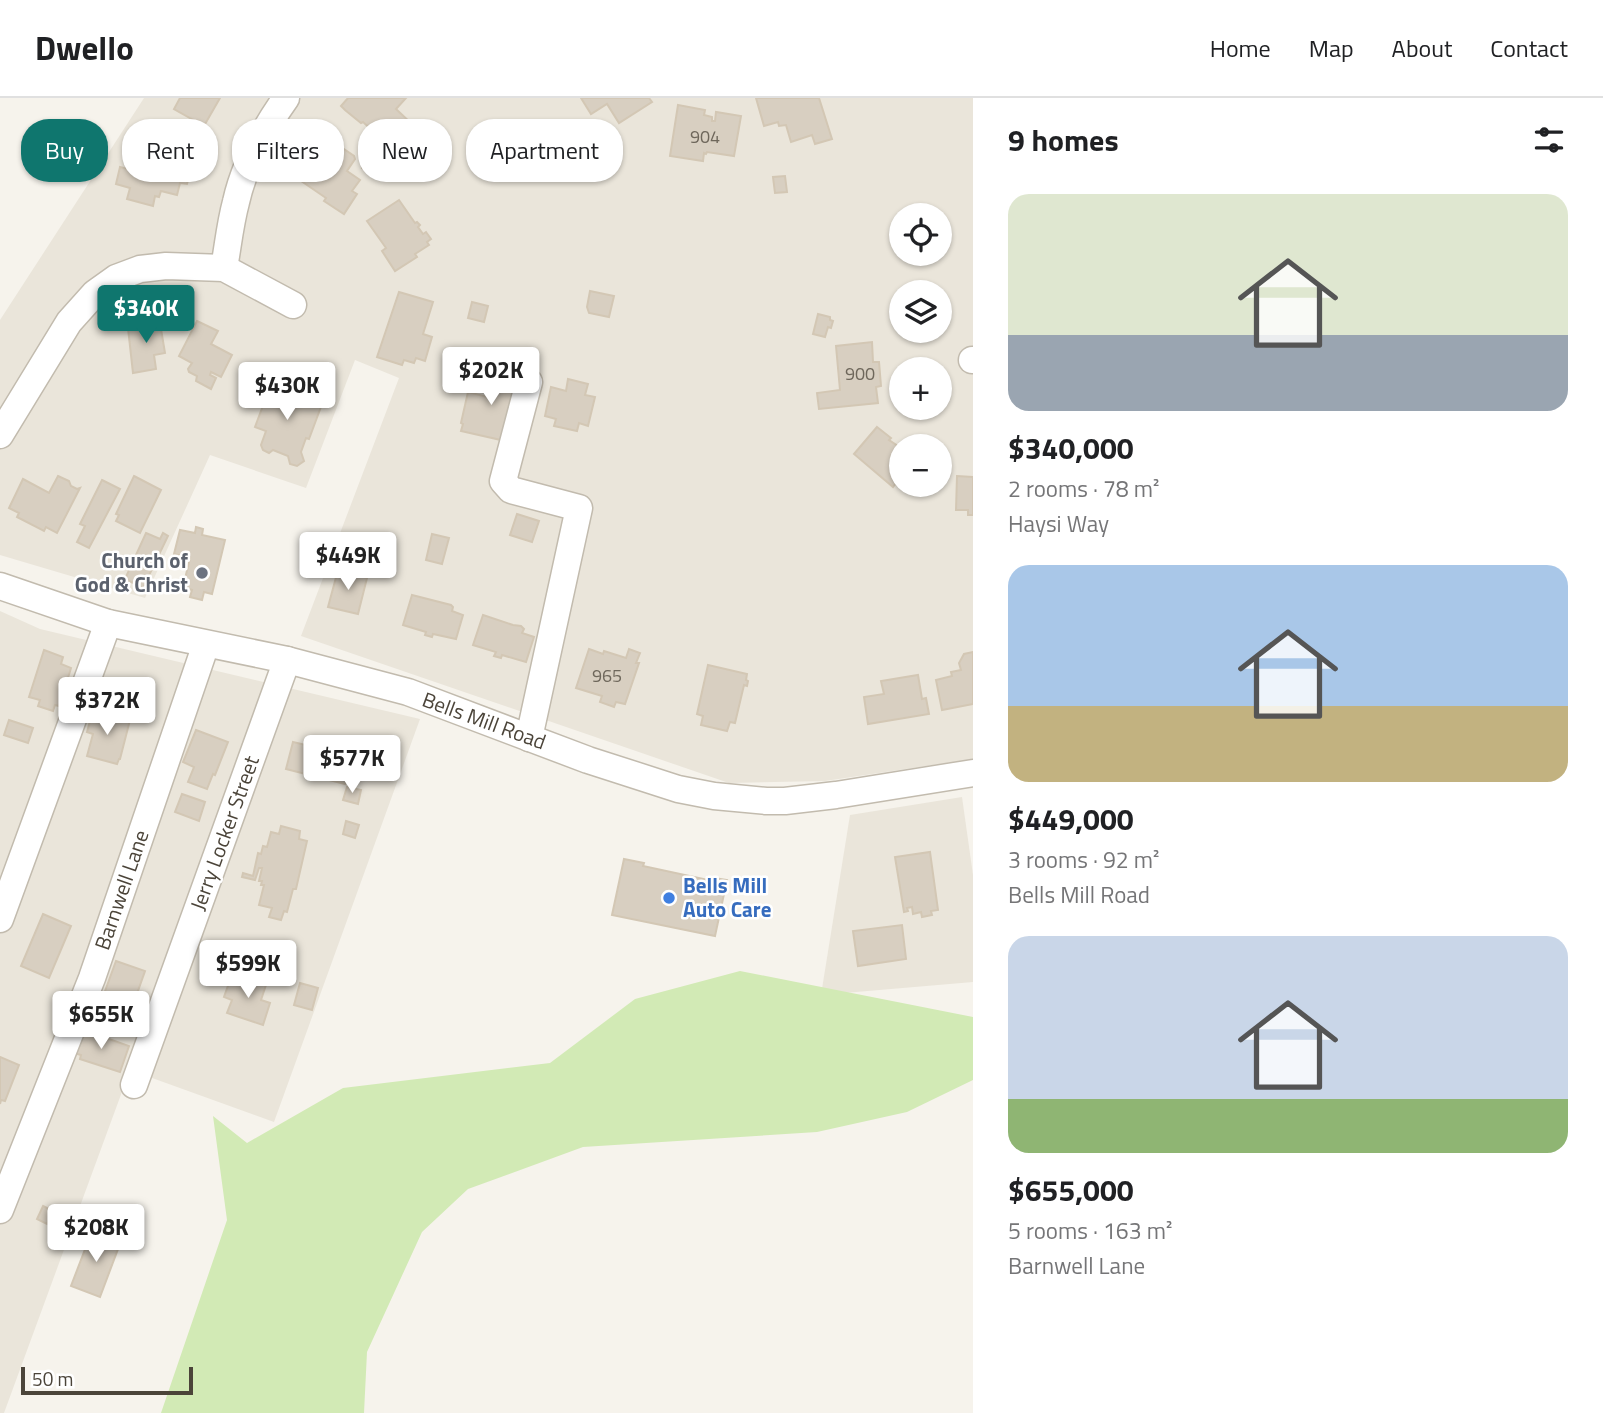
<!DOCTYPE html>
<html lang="en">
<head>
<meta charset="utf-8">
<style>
	body { margin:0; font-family:"Titillium Web",sans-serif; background:#f6f6f6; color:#202124; height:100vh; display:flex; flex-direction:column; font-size:26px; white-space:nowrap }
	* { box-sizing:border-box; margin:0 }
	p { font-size:23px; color:#757577 }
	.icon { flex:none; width:38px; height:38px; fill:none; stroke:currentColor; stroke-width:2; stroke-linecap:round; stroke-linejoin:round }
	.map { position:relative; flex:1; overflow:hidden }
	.details { display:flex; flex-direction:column; background:#fff; width:630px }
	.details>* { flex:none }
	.guide { position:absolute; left:21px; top:21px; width:665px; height:63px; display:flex; gap:14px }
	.tools { position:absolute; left:889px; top:105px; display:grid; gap:14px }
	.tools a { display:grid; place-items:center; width:63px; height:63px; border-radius:50%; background:#fff; box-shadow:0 2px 5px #0004; font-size:35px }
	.scale { position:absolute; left:21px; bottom:18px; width:172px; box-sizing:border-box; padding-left:7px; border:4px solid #4b4439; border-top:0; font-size:19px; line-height:24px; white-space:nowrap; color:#4b4439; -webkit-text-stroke:5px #fff; paint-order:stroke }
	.price { position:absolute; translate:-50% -60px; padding:0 16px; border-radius:7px; background:#fff; color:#222; font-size:23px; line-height:46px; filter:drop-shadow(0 2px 4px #0008) }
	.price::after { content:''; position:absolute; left:50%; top:42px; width:21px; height:16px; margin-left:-10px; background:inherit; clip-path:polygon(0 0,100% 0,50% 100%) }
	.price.current { background:#0f766e; color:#fff }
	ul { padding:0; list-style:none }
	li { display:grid; align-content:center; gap:14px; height:371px; padding:0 35px }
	li span { display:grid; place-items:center; height:217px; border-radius:21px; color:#555 }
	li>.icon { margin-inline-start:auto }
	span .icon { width:126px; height:126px; fill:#fffc; stroke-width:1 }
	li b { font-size:30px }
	h2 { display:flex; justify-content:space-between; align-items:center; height:84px; padding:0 35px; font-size:30px }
	.tag { padding:0 24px; border-radius:28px; background:#fff; box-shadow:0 2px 5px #0004; font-size:24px; line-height:63px }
	.tag.current { background:#0f766e; color:#fff }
	header { display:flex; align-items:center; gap:42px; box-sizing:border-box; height:98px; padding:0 35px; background:#fff; border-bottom:2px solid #e0e0e0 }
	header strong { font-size:33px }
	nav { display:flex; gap:38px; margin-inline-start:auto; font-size:24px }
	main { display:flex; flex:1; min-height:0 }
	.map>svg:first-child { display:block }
</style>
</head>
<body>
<header>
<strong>Dwello</strong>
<nav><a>Home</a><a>Map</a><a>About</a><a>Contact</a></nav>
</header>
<main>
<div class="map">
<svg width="973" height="1315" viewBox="0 0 973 1315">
	<rect width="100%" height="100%" fill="#f6f3ec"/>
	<!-- residential -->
	<g fill="#eae5da" fill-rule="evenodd">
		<path d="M144 0H973V661L825 683 729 685 301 538 399 280 355 262 306 390 210 357 145 500 0 457V222ZM901 117H940V156H901ZM901 194H940V233H901ZM901 271H940V310H901ZM901 348H940V387H901Z"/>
		<path d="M0 513 40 531 420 621 274 1024 130 972 4 1315H0Z"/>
		<path d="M962 699 973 777V884L821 897 850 717Z"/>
	</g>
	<!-- green -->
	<path fill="#d2eab5" d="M740 873 973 919V982L907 1014 817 1034 583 1049 468 1091 422 1134 367 1254 364 1315H161L227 1122 213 1018 247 1045 343 990 550 965 635 901Z"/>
	<!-- building -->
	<g fill="#d8cfc1" stroke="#d3c7b4" stroke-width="2">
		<path d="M180 0H220L204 28 174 11Z"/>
		<path d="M348 0H406L396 11 414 28 398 44 383 31 379 36 376 33 374 34 363 24 361 25 345 12 341 8Z"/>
		<path d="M581 0H649L652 4 619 25 607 6 591 16Z"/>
		<path d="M756 0H819L832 41 815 46 812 37 791 44 786 27 779 28 778 24 764 28Z"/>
		<path d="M678 7 705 12 704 17 712 19V23H715L716 14 741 18 734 58 707 54 706 56 704 55 703 63 670 58Z"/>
		<path d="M307 45 330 61 337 50 341 49 354 58 355 61 347 73 360 82 352 93 357 96 344 116 324 103 326 100 288 74Z"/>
		<path d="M139 57 191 70 187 86 180 85 177 97 161 93 159 99 155 98 153 108 127 101 130 90 116 86 120 69 135 73Z"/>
		<path d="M371 57 381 65 372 78 362 70Z"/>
		<path d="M785 78 787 94 775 95 773 79Z"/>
		<path d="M399 102 415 125 417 124 420 127 418 129 423 136 426 134 431 141 427 144 429 147 415 156 417 159 395 173 382 153 386 150 367 123Z"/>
		<path d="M590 193 614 198 609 219 589 215 587 209Z"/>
		<path d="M399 194 433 204 423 236 432 239 425 263 416 260 414 265 404 262 402 267 377 259Z"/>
		<path d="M472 204 488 208 484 224 468 220Z"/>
		<path d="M818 216 830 219V222L833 223 831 230 828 229 825 239 813 236Z"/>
		<path d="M157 220 158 225H160L165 255 154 257 156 271 133 275 128 230 145 227 144 222Z"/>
		<path d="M197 223 218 233 211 246 232 257 221 279 211 274 210 277 216 280 211 291 196 283 197 278 189 274 188 271 192 265 179 258Z"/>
		<path d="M872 244 873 264H879L881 288 876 289 878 305 819 311 817 295 840 292 836 248Z"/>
		<path d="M493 270 518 275 505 335 501 342 461 333 463 326 461 325 468 294 487 299Z"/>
		<path d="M568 281 588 286 585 297 595 299 588 328 579 325 577 333 554 328 556 321 545 318 551 289 566 293Z"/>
		<path d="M270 282 293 290 291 294 322 306 309 341 306 340 301 354 304 363 297 368 290 366 288 358 273 352 269 355 263 352 261 347 266 333 255 329 270 289 268 288Z"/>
		<path d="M877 329 891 340 889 342 901 350V387H911L905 393 896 385 893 389 854 356Z"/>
		<path d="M58 378 69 383 71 388 77 391 80 390 57 435 46 429 44 433 17 419 19 415 9 410 23 381 49 395Z"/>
		<path d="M134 378 161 392 140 435 116 423 119 417 116 416Z"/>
		<path d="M957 378 973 379V417H968V412H956Z"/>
		<path d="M102 382 120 391 89 450 77 444 85 428 80 426Z"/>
		<path d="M517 416 539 423 532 444 510 437Z"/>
		<path d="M196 429 203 431 202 437 225 442 212 496 204 494 202 502 190 499 192 492 183 489 190 460 174 456 180 432 195 435Z"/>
		<path d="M146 435 160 441 163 435 168 438 143 490 125 481Z"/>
		<path d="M432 436 449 440 442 466 426 462Z"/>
		<path d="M338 472 350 475 351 473 361 476 360 478 367 480 358 516 328 509Z"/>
		<path d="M412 497 451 507 453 509 452 513 463 517 456 541 433 536 432 539 425 537 426 534 403 527Z"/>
		<path d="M483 517 513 527 521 528 524 531 522 535 534 539 526 564 502 557 501 560 494 558 496 554 473 547Z"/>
		<path d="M589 551 603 556 604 553 626 560 629 551 640 555 636 565H639L625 606 616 604 614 609 600 604 602 598 576 590Z"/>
		<path d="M44 552 63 559 61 566 71 570 59 608 55 607 53 613 38 608 40 602 29 599Z"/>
		<path d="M973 554V606L942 612 936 582 952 578 951 574 961 572 959 565 964 556Z"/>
		<path d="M708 567 747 576 746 582 748 583 747 588 744 587 735 625 730 624 727 633 701 627 703 618 697 616Z"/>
		<path d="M918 577 922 601 926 600 929 616 868 626 864 599 884 596 881 583Z"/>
		<path d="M93 612 130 622 120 661H119L117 666 87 658 93 636 87 634Z"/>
		<path d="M9 622 33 630 28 645 4 637Z"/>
		<path d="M196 632 228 644 215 677 213 676 207 691 188 684 194 669 183 664Z"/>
		<path d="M293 644 318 650 319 646 353 655 345 686 286 671Z"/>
		<path d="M347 689 361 692 358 706 343 702Z"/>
		<path d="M182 696 205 704 199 723 175 714Z"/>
		<path d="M346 723 359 727 355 740 343 736Z"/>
		<path d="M281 728 300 733 299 741 307 743 296 791H293L287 814 284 813 281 822 269 819 272 810 259 807 264 787H261L262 783H259L262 770H259L255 782 242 779 243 775 253 778 258 755 261 756 263 748 267 749 271 734 279 736Z"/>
		<path d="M930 754 938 812 931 813 932 817 922 819 921 814 913 816 912 809 907 810 908 813 904 814 895 759Z"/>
		<path d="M624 761 644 765 643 768 708 782V779L727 782 715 838 612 817Z"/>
		<path d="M43 816 71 828 49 880 21 868Z"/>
		<path d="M902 827 906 861 858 868 853 833Z"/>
		<path d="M116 863 145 873 129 918 127 917 123 927 111 923 115 912 100 907Z"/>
		<path d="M239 878 266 887 261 902 270 905 263 927 227 915 232 902 224 899 229 885 236 887Z"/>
		<path d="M300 885 318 890 312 912 294 907Z"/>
		<path d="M81 933 89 936V934L129 948 120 974 80 961 81 957 74 955Z"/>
		<path d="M0 959 19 967 5 1003 1 1002 0 1006Z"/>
		<path d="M43 1108 53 1113 47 1126 37 1121Z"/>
		<path d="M92 1133 121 1143 100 1199 71 1188Z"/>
	</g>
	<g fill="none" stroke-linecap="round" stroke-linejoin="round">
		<!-- minor casing -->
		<g stroke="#c2bbae" stroke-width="29">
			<g id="minor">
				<path d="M224 170C228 148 230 126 236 104 244 68 264 31 286 0"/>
				<path d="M972 262H973"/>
				<path d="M529 284 503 383 511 392 579 410 529 640"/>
				<path d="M0 337 69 224 95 195 116 180 140 171 166 168 224 170 293 207"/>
				<path d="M0 488 108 525 287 562 408 594 588 662 678 691 714 698 766 703H785L836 697 973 675"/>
				<path d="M0 821 108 525"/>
				<path d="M134 987 287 562"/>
				<path d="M0 1112 92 880 206 546"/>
			</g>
		</g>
		<!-- minor -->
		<use href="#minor" stroke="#fff" stroke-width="26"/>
	</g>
	<!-- markers -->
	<circle fill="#6b7280" stroke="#fff" stroke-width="2.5" cx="202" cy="475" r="7"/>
	<circle fill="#3f7fe0" stroke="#fff" stroke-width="2.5" cx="669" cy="800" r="7"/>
	<g text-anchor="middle" stroke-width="5" stroke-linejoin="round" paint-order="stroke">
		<!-- number labels -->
		<g font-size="18" fill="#6e675b">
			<text x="705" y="45">904</text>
			<text x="860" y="282">900</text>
			<text x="607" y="584">965</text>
		</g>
		<!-- worship labels -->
		<g font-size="21" font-weight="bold" fill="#5b616d" stroke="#fff" text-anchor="end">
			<text x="188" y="470">Church of<tspan x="188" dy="24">God &amp; Christ</tspan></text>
		</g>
		<!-- street labels -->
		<g font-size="21" fill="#4b4439" stroke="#fff">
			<text transform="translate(484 623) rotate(20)" y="7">Bells Mill Road</text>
			<text transform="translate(225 735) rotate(-70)" y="7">Jerry Locker Street</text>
			<text transform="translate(122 792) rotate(-71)" y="7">Barnwell Lane</text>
		</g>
		<!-- shop labels -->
		<g font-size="21" font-weight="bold" fill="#366cbe" stroke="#fff" text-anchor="start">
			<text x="683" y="795">Bells Mill<tspan x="683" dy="24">Auto Care</tspan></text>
		</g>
	</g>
</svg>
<div class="tools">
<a><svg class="icon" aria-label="locate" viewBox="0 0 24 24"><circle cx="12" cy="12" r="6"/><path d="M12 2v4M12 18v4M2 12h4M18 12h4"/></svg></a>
<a><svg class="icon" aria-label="layers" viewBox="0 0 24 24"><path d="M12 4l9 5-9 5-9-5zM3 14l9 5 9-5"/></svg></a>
<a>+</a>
<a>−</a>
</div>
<div class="scale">50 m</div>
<b class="price current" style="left:146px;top:247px">$340K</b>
<b class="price" style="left:491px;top:309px">$202K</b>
<b class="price" style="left:287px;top:324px">$430K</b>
<b class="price" style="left:348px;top:494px">$449K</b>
<b class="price" style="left:107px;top:639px">$372K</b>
<b class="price" style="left:352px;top:697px">$577K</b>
<b class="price" style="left:248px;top:902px">$599K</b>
<b class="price" style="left:101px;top:953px">$655K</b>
<b class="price" style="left:96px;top:1166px">$208K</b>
<div class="guide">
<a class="tag current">Buy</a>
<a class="tag">Rent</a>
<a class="tag">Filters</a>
<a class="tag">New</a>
<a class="tag">Apartment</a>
</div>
</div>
<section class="details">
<h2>9 homes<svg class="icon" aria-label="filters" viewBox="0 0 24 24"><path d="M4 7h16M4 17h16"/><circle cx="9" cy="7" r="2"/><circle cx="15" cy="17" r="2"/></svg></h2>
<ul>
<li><span style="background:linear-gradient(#dfe7d0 65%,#9aa5b1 0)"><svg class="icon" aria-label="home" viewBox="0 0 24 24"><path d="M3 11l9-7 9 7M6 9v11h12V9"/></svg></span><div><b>$340,000</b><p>2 rooms · 78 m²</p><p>Haysi Way</p></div></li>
<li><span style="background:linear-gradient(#a9c7e8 65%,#c2b280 0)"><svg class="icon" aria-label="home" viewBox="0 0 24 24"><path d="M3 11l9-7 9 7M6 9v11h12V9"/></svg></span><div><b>$449,000</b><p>3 rooms · 92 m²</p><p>Bells Mill Road</p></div></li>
<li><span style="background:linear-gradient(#c9d6e8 75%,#8fb573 0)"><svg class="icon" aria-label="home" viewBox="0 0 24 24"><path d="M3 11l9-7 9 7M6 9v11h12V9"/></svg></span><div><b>$655,000</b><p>5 rooms · 163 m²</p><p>Barnwell Lane</p></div></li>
</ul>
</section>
</main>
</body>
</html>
